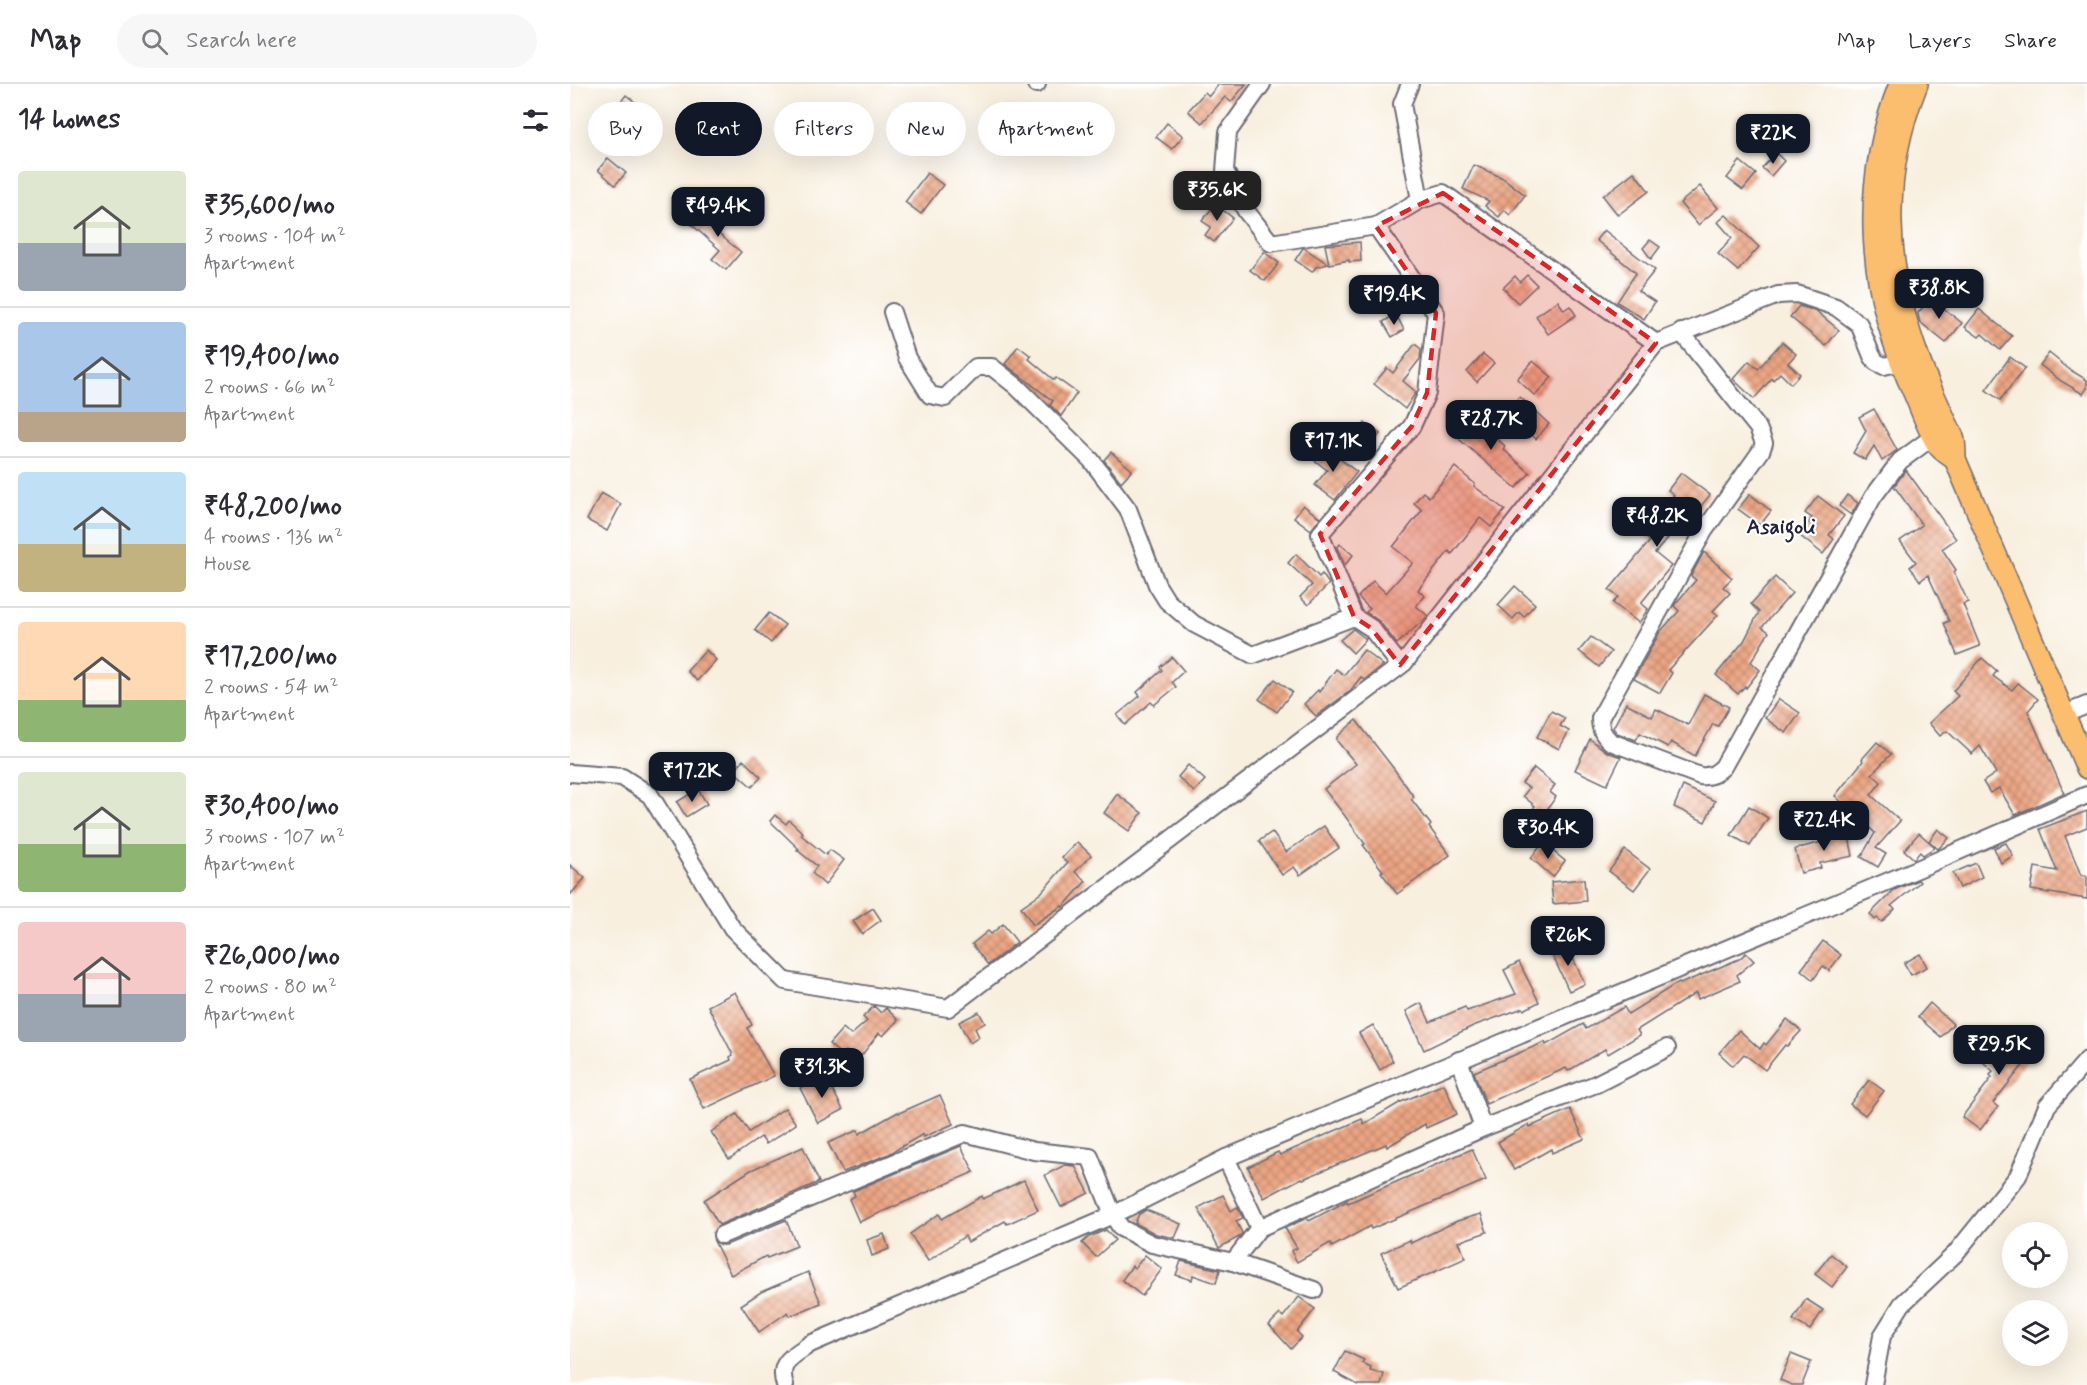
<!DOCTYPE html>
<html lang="en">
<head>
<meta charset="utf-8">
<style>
	body { margin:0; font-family:Mynerve,sans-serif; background:#f7f7f7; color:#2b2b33; height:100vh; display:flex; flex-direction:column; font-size:22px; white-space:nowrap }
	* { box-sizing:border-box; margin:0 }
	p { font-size:20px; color:#7c7c81 }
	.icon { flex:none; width:33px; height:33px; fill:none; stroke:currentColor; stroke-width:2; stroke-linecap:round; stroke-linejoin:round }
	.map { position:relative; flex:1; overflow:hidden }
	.drawer { display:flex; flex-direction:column; background:#fff; width:570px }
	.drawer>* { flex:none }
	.guide { position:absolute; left:18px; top:18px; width:570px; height:54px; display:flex; gap:12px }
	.tools { position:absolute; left:1432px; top:1138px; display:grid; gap:12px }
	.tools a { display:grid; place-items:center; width:66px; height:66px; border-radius:50%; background:#fff; box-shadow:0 6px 24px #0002; font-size:30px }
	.price { position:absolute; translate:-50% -51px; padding:0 14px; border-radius:12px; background:#111827; color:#fff; font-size:20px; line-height:39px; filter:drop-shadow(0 2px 3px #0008) }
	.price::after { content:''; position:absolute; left:50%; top:36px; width:18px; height:14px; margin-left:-9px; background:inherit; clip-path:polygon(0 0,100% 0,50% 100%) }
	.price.selected { background:#222; color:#fff }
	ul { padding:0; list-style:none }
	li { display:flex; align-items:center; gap:18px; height:150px; padding:0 18px }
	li+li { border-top:2px solid #e1e1e2 }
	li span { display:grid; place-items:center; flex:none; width:168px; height:120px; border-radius:6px; color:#555 }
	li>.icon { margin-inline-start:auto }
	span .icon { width:72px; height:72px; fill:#fffc; stroke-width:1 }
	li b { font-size:26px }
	h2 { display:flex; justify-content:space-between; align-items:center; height:72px; padding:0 18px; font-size:26px }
	.tag { padding:0 21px; border-radius:27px; background:#fff; box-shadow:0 6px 24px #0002; font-size:21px; line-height:54px }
	.tag.selected { background:#111827; color:#fff }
	header { display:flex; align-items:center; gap:36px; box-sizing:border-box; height:84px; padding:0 30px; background:#fff; border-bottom:2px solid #e1e1e2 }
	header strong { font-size:28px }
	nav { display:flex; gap:33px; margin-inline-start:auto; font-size:21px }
	.search { width:420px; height:54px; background:#f7f7f7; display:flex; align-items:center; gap:15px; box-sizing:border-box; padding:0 21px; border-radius:33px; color:#7c7c81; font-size:22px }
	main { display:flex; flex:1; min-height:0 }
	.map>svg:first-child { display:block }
</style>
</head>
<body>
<header>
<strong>Map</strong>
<div class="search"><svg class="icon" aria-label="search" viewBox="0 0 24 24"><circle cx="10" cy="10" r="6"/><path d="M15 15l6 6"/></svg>Search here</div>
<nav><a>Map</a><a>Layers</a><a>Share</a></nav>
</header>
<main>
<section class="drawer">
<h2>14 homes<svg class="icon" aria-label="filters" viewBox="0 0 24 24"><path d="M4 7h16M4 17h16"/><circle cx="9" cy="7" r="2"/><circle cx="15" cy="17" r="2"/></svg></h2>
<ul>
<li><span style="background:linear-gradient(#dfe7d0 60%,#9aa5b1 0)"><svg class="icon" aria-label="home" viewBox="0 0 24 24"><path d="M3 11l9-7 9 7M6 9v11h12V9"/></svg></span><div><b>₹35,600/mo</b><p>3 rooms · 104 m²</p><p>Apartment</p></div></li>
<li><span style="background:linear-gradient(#a9c7e8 75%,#b9a48a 0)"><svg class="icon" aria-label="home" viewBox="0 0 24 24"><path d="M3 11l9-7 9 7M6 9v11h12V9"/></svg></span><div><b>₹19,400/mo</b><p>2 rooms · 66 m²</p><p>Apartment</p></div></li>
<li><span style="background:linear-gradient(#bfe0f5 60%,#c2b280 0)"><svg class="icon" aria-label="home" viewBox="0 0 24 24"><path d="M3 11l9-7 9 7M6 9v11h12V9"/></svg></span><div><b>₹48,200/mo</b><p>4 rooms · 136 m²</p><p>House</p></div></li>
<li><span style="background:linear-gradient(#ffd9b3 65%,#8fb573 0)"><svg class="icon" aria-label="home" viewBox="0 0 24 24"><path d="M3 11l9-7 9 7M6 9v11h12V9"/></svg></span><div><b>₹17,200/mo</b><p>2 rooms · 54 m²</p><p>Apartment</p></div></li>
<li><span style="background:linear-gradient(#dfe7d0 60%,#8fb573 0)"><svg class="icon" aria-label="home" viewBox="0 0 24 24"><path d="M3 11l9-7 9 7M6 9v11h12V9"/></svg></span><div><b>₹30,400/mo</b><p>3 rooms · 107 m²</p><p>Apartment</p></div></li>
<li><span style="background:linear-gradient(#f6c9c9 60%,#9aa5b1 0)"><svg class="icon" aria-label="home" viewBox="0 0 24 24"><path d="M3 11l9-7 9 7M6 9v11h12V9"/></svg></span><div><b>₹26,000/mo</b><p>2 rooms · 80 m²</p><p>Apartment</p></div></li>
</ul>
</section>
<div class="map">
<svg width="1517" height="1301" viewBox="0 0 1517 1301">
	<defs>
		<pattern id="building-cross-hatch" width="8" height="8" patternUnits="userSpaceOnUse" patternTransform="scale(1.5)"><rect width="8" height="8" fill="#eca583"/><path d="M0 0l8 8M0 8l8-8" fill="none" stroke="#bf866c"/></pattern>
	</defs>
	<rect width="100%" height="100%" fill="#fff"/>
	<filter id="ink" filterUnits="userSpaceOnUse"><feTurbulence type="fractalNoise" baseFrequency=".0167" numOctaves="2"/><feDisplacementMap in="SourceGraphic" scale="12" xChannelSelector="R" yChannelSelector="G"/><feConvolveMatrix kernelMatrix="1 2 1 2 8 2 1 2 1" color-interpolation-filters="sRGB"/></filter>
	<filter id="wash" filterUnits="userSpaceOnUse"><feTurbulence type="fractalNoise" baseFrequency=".008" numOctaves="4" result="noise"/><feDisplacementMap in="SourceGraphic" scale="24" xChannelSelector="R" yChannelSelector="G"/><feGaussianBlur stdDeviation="1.35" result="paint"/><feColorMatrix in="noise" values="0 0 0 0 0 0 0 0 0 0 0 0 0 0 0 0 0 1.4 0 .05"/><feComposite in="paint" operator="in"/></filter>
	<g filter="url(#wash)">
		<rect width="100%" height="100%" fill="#f8efdf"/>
		<g id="blocks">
			<!-- building -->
			<g fill="url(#building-cross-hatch)">
				<path d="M649 0H676L661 18 655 13 632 39 618 27 635 8 639 12Z"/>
				<path d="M56 11 76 27 59 50 38 34Z"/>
				<path d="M597 39 613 52 602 65 586 53Z"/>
				<path d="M1206 69 1214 77 1201 92 1192 84Z"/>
				<path d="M38 74 56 89 45 101 28 86Z"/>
				<path d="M1170 77 1186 90 1173 106 1157 94Z"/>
				<path d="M904 81 933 94 955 111 940 131 934 126 929 133 915 122 919 117 893 105Z"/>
				<path d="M1064 88 1079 107 1048 131 1033 112Z"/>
				<path d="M357 89 373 101 351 130 335 118Z"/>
				<path d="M1130 102 1148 124 1128 141 1110 119Z"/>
				<path d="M645 120 663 134 644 158 635 151 641 143 632 137Z"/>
				<path d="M150 123 160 132 145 147 171 168 156 186 142 175 150 166 120 139 126 132 135 139Z"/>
				<path d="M1156 131 1189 163 1168 187 1148 170 1162 154 1148 138Z"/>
				<path d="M1034 146 1085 186 1068 207 1085 218 1074 235 1047 218 1066 189 1026 156Z"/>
				<path d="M1080 156 1090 163 1081 175 1073 164Z"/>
				<path d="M790 158 791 177 779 178V176L759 180 755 161Z"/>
				<path d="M733 164H734L758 180 746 183 742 188 725 176Z"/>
				<path d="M694 168 709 179 695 197 680 186Z"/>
				<path d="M957 191 967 201 948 219 933 204 945 192 950 198Z"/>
				<path d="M830 195 839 208 830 219 818 209Z"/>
				<path d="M1362 212 1374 221 1372 223 1392 239 1376 259 1350 238 1349 235 1348 229Z"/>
				<path d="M988 217 994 226 1000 222 1006 231 978 250 966 232Z"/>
				<path d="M1229 222 1246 227 1269 246 1256 262 1220 233Z"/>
				<path d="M1409 225 1442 252 1430 266 1412 250 1409 253 1395 243Z"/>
				<path d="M826 230 834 246 822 253 813 238Z"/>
				<path d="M1212 258 1226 270 1218 279 1230 290 1221 300 1210 289 1203 296 1202 294 1184 315 1163 295 1179 277 1188 285Z"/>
				<path d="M845 260 851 265 850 275 833 297 846 308 835 325 804 300 817 284 823 289Z"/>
				<path d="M448 262 461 272 459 275 484 296 486 294 507 309 491 332 480 321 483 317 435 280Z"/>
				<path d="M1479 269 1500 286 1517 296V304L1513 310 1491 297 1470 281Z"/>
				<path d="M913 270 924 279 907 298 897 288Z"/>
				<path d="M1440 273 1455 284 1430 316 1416 306Z"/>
				<path d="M963 277 982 293 965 312 947 295Z"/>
				<path d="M950 313 979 340 966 355 937 327Z"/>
				<path d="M1304 325 1327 366 1312 377 1304 362 1295 376 1283 369 1296 347 1289 333Z"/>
				<path d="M900 331 935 362 933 365 960 389 946 404 883 350Z"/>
				<path d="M795 339 810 350 800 362 786 350Z"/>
				<path d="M753 362 787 388 765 416 745 401 757 386 743 375Z"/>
				<path d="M541 368 562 386 551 398 534 376Z"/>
				<path d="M885 383 905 400 904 402 935 426 921 443 910 434 882 470 879 467 848 506 855 512 846 522 858 532 827 560 809 537 796 528 800 525 788 513 803 497 816 509 843 479 823 463 852 426 844 419 853 408 859 413Z"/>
				<path d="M1336 386 1386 455 1372 465 1386 486 1384 488 1398 518 1393 520 1410 562 1387 571 1374 539 1379 537 1358 491 1350 497 1340 483 1346 478 1330 457 1352 441 1324 402Z"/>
				<path d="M1111 389 1140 411 1108 450 1104 447 1085 469 1101 482 1071 519 1078 525 1069 539 1043 519 1048 513 1039 506 1080 457 1074 452 1089 435 1087 433 1104 411 1098 406Z"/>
				<path d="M31 409 51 420 37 447 17 436Z"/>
				<path d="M1180 410 1201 427 1190 441 1168 425Z"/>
				<path d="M1277 411 1288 419 1281 431 1269 422Z"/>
				<path d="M1248 412 1274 432 1259 451 1264 455 1253 470 1229 451 1242 434 1235 429Z"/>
				<path d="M733 421 750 434 741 446 724 433Z"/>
				<path d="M770 460 783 471 775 481 767 464Z"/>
				<path d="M1134 468 1162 494 1153 503 1160 509 1143 527 1148 531 1098 586 1102 589 1090 609 1064 595 1090 548 1109 527 1104 522 1106 519 1126 496 1121 492Z"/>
				<path d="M726 470 749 493 752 490 759 500 738 521 730 513 742 501 718 479Z"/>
				<path d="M1205 493 1222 509 1192 543 1199 548 1181 578 1190 586 1176 604 1175 602 1168 610 1146 591 1174 557 1189 528 1181 520Z"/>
				<path d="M945 502 965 520 954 533 949 528 943 535 928 521Z"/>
				<path d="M199 529 215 541 201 559 185 546Z"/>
				<path d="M783 545 796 555 783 569 770 556Z"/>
				<path d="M1021 553 1041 568 1029 583 1009 567Z"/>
				<path d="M136 566 146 576 127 597 117 587Z"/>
				<path d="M794 566 813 581 794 596 791 593 780 607 746 632 734 620 748 606 749 608 766 585 774 591Z"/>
				<path d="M602 573 614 587 602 598 606 603 584 621 581 618 555 641 547 631 570 612 567 608 592 586 590 583Z"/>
				<path d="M1412 574 1427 587 1423 592 1442 606 1448 599 1468 615 1458 627 1494 709 1445 731 1429 704 1420 709 1413 698 1426 689 1410 662 1402 670 1377 647 1370 652 1359 639 1388 612 1383 607Z"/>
				<path d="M705 595 722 608 707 628 689 615Z"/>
				<path d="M1134 610 1159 623 1148 642 1143 640 1125 672 1101 658 1098 663 1070 649 1066 656 1047 649 1043 644 1056 619 1082 633 1086 625 1118 641Z"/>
				<path d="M1209 615 1230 629 1216 649 1195 634Z"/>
				<path d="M981 627 995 634 990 642 999 647 989 665 967 653Z"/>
				<path d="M786 636 824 685 844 713 841 715 861 741 859 743 880 771 827 810 811 788 813 787 793 761 795 760 775 732 754 705 786 680 767 657V653Z"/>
				<path d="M1020 655 1037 668 1051 673 1037 701 1005 686Z"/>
				<path d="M1307 658 1321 670 1302 690 1311 698 1301 711 1330 737 1306 764 1316 770 1308 783 1291 773 1305 749 1265 712 1293 677 1292 675Z"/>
				<path d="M173 676 191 693 182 703 164 687Z"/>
				<path d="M618 681 635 696 624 708 608 693Z"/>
				<path d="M964 684 985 701 980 708 986 713 978 724 988 734 980 744 960 729 965 722 953 712 959 704 952 699Z"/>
				<path d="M1113 702 1145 717 1135 738 1104 723Z"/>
				<path d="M128 705 137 720 116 733 107 718Z"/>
				<path d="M547 710 572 729 559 747 534 729Z"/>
				<path d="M1179 722 1198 734 1180 762 1161 751Z"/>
				<path d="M1517 727V743L1495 752 1511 791 1517 792V815L1461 806 1465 783 1487 787 1470 745Z"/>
				<path d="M205 731 216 740 219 736 233 749 231 751 256 771 260 766 274 776 255 801 242 789 247 782 227 766 229 765 200 737Z"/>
				<path d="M754 742 769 764 730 791 724 783 712 791 689 757 702 748 716 768Z"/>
				<path d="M1368 745 1379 754 1368 765 1359 757Z"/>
				<path d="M1278 748 1283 772 1250 779 1251 784 1231 789 1225 765 1260 756V753Z"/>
				<path d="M1349 749 1365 763 1353 771 1350 768 1344 775 1334 766Z"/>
				<path d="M507 758 521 771 505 788 516 797 493 823 492 822 463 841 451 823 471 809 497 779 492 774Z"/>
				<path d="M973 759 995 777 983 793 961 774Z"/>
				<path d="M1436 759 1443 772 1431 779 1424 764Z"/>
				<path d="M1055 766 1080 785 1064 806 1039 787Z"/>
				<path d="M1406 779 1412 793 1390 804 1383 789Z"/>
				<path d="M0 781 15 794 0 811Z"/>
				<path d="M1014 795 1016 817 983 820 981 798Z"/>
				<path d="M1348 796 1350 798 1321 822 1325 825 1312 838 1307 834 1305 836 1300 830 1324 806Z"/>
				<path d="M303 824 311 836 292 850 283 837Z"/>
				<path d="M433 840 447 858 418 881 402 860 418 847 421 850Z"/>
				<path d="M1253 857 1271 871 1259 887 1253 882 1243 896 1231 886Z"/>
				<path d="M996 859 1015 900 999 907 980 866Z"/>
				<path d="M1176 869 1184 877 1167 891 1170 897 1128 915 1126 909 1067 946 1070 951 1038 970 1035 965 998 987 996 984 916 1020 904 988 975 958 976 961 1013 940 1016 945 1054 923 1058 930 1109 898 1110 900 1169 875Z"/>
				<path d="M1350 870 1357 883 1341 891 1334 879Z"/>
				<path d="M949 878 969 918 954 926 953 924 903 942 854 966 836 927 851 919 860 938 895 923 897 927 946 910 934 886Z"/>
				<path d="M165 908 182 941 177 944 204 992 134 1025 120 995 161 976 160 973 163 971 138 922Z"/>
				<path d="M1360 919 1383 940 1371 953 1348 933Z"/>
				<path d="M304 922 311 929 316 924 328 936 313 952 309 949 288 976 276 967 272 971 259 960 273 944 281 951 297 937 293 933Z"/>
				<path d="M409 928 415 939 405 944 409 953 400 959 389 938Z"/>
				<path d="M1217 935 1231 947 1217 962 1215 961 1195 986 1174 970 1163 982 1149 969 1169 946 1190 965 1194 959 1196 961Z"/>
				<path d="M803 941 823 977 810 986 789 949Z"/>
				<path d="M1440 945 1466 965 1423 1019 1428 1023 1410 1046 1392 1033 1422 993 1420 991 1423 987 1413 978Z"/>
				<path d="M255 991 273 1026 248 1039 230 1004Z"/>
				<path d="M1299 996 1314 1007 1295 1031 1280 1020Z"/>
				<path d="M874 1000 887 1030 856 1044 855 1040 817 1063 816 1060 733 1095 732 1094 694 1114 678 1083 708 1068 710 1071 792 1035 794 1040 831 1018Z"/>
				<path d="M370 1011 383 1040 354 1053 353 1050 319 1070 273 1088 258 1059 288 1046 289 1050 328 1028 329 1029Z"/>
				<path d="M215 1024 226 1040 196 1060 191 1053 159 1075 141 1048 167 1030 179 1048Z"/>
				<path d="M1000 1025 1014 1055 982 1069 981 1065 944 1086 928 1058 959 1040 960 1043Z"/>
				<path d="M391 1062 404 1088 289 1138 279 1115 285 1112 283 1107Z"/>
				<path d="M233 1063 249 1098 149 1141 134 1116 181 1086Z"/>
				<path d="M902 1065 916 1096 801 1145 800 1142 762 1163 760 1159 727 1178 721 1167 727 1164 715 1144 737 1134 739 1137 777 1117 778 1119Z"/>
				<path d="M495 1081 505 1082 519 1109 491 1123 475 1091Z"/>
				<path d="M454 1096 468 1126 437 1140 435 1137 398 1158 395 1152 358 1177 340 1150 369 1130 372 1135 412 1112 413 1115Z"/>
				<path d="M653 1111 661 1127 667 1123 673 1134 666 1137 672 1149 669 1153 649 1164 628 1124Z"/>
				<path d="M576 1126 611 1140 605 1154 586 1150 565 1139 569 1130Z"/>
				<path d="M911 1130 917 1148 888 1158 896 1174 828 1204 811 1169 840 1156 841 1159 887 1137Z"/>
				<path d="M216 1136 227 1162 197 1174 196 1172 161 1191 144 1157 150 1161H156Z"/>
				<path d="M536 1146 545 1156 526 1173 512 1159 519 1153Z"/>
				<path d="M314 1150 319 1165 302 1172 297 1156Z"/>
				<path d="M1261 1170 1277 1183 1262 1203 1245 1190Z"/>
				<path d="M575 1171 592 1185 572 1212 552 1196 562 1182 565 1184Z"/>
				<path d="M611 1177 650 1186 646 1199 623 1191 622 1196 606 1191Z"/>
				<path d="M238 1188 251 1219 220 1232 218 1228 189 1248 171 1221 191 1208Z"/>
				<path d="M729 1213 745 1225 727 1248 732 1253 721 1265 699 1241 710 1230 713 1233Z"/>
				<path d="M1236 1215 1253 1226 1240 1246 1223 1236Z"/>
				<path d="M775 1267 794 1276 792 1279 801 1283 800 1287 814 1290 811 1301H788L764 1288Z"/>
				<path d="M1221 1270 1241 1278 1232 1301H1222L1210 1296Z"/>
			</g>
		</g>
	</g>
	<g filter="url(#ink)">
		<use href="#blocks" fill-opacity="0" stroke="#6d6a74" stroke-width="1.5"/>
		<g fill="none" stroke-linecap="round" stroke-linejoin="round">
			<!-- minor casing -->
			<g stroke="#6d6a74" stroke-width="20">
				<g id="minor">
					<path d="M466 0H467"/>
					<path d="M692 0 658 48 655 87 676 127 701 159 806 142 850 116 873 109 1086 259"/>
					<path d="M840 0 832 20 850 116"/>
					<path d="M322 228 337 274 360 311 375 314 406 283H422L446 302 521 376 558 425 587 501 597 517 624 540 683 571 784 533 801 544 830 581"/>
					<path d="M1111 248 1188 344 1194 359 1191 367 1134 447 1030 634C1030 645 1033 651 1041 658L1130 692C1141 693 1145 690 1153 683L1303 413 1330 377 1364 352"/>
					<path d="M784 533 750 450 842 342 857 309 866 229 806 142"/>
					<path d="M1495 630 1517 621"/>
					<path d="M0 689 52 693 80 711 162 844 215 897 378 924 834 579 1086 259 1208 211 1227 210 1266 223 1289 240 1302 272 1306 278 1314 282 1341 276"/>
					<path d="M889 976 913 1044"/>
					<path d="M656 1074 689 1144"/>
					<path d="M152 1151 395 1049 464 1067 520 1073 543 1131 551 1144 582 1160 663 1178 744 1206"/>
					<path d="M663 1178 689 1144 913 1044 1026 1000 1097 964"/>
					<path d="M215 1301C207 1278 223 1272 240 1260L543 1131 656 1074 1350 784 1517 711"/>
					<path d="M1303 1301 1312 1252 1332 1220 1385 1170 1448 1092 1477 1022 1517 976"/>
				</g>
			</g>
			<!-- major casing -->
			<g stroke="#6d6a74" stroke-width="24">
				<g id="major">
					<path d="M1330 0C1289 104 1298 210 1345 311 1352 327 1358 346 1368 361 1371 366 1379 371 1385 375"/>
					<path d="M1347 0C1310 92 1314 180 1348 273 1355 294 1366 315 1375 336 1378 343 1383 350 1384 357 1385 363 1385 370 1385 375L1517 684"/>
				</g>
			</g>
			<!-- minor -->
			<use href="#minor" stroke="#fff" stroke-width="16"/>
			<!-- major -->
			<use href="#major" stroke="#fbbd6e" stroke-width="21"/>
		</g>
	</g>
	<!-- marked area -->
	<path fill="#d62828" fill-opacity="0.2" stroke="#d62828" stroke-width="4.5" stroke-dasharray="12 8" stroke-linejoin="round" d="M873 109 1086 259 830 581 801 544 784 533 750 450 842 342 857 309 866 229 806 142Z"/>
	<g text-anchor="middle" stroke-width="4.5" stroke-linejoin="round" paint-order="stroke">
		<!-- quarter labels -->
		<g font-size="21" font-weight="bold" fill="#22223b" stroke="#fff">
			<text x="1211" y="449">Asaigoli</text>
		</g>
	</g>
</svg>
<div class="tools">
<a><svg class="icon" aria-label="locate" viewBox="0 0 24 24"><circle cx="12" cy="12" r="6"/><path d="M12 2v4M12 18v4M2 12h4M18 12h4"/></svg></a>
<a><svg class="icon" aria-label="layers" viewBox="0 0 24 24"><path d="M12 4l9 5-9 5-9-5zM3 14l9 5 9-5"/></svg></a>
</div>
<b class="price" style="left:1203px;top:81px">₹22K</b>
<b class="price selected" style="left:647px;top:138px">₹35.6K</b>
<b class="price" style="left:148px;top:154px">₹49.4K</b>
<b class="price" style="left:1369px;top:236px">₹38.8K</b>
<b class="price" style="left:824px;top:242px">₹19.4K</b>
<b class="price" style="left:921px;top:367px">₹28.7K</b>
<b class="price" style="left:763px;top:389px">₹17.1K</b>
<b class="price" style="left:1087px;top:464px">₹48.2K</b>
<b class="price" style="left:122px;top:719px">₹17.2K</b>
<b class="price" style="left:1254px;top:768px">₹22.4K</b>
<b class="price" style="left:978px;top:776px">₹30.4K</b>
<b class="price" style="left:998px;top:883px">₹26K</b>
<b class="price" style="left:1429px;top:992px">₹29.5K</b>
<b class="price" style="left:252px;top:1015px">₹31.3K</b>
<div class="guide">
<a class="tag">Buy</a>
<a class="tag selected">Rent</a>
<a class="tag">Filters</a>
<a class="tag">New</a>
<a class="tag">Apartment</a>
</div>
</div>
</main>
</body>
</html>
